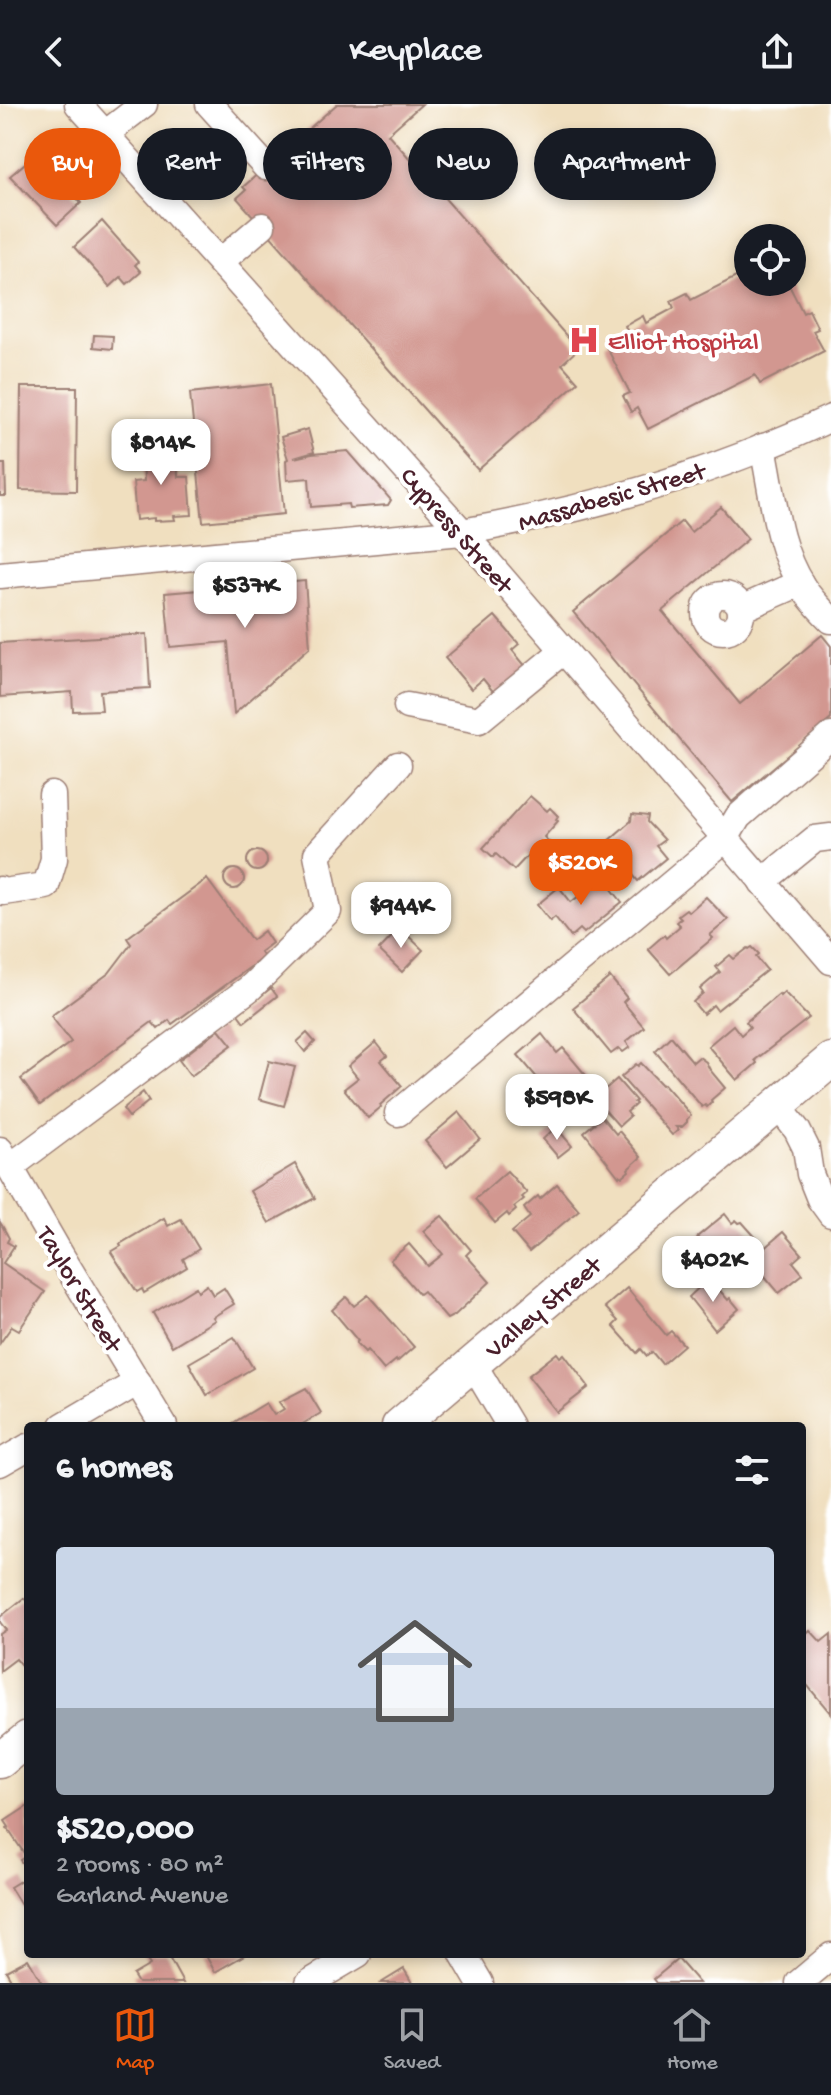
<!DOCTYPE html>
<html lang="en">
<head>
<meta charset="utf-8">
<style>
	body { margin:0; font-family:"Gochi Hand",sans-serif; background:#242831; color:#f1f3f6; height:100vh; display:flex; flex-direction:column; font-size:30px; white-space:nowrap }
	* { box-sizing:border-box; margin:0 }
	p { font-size:26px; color:#9ea1a6 }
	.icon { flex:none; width:44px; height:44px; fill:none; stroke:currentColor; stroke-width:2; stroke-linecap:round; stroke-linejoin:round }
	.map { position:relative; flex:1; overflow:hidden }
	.panel { position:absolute; left:24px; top:1318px; width:782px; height:536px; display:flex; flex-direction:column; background:#171b24; border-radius:8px; box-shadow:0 4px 12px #0003 }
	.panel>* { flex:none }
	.top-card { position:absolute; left:24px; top:24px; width:784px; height:72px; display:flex; gap:16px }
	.buttons { position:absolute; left:734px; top:120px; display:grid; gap:16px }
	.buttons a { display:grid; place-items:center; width:72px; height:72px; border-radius:50%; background:#171b24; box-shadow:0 4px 12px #0003; font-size:40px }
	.price { position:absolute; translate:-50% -68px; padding:0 18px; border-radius:16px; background:#fff; color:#222; font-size:26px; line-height:52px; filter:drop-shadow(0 2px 4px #0008) }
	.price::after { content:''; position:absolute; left:50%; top:48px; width:24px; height:18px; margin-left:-12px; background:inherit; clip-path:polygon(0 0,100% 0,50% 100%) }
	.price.selected { background:#ea580c; color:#fff }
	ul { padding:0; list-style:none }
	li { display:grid; align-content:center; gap:16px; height:424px; padding:0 32px }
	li+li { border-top:2px solid #363941 }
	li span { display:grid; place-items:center; height:248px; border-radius:8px; color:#555 }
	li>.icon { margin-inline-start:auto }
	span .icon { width:144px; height:144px; fill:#fffc; stroke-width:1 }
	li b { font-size:34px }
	h2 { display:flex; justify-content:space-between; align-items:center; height:96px; padding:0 32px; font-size:34px }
	.pill { padding:0 28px; border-radius:36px; background:#171b24; box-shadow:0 4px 12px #0003; font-size:28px; line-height:72px }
	.pill.selected { background:#ea580c; color:#fff }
	header { display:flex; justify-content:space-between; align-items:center; height:104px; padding:0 32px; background:#171b24; font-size:36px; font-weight:600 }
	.tab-bar { display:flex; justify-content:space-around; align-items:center; height:112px; border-top:2px solid #363941; background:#171b24; font-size:22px; color:#9ea1a6 }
	.tab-bar a { display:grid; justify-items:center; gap:4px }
	.tab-bar .selected { color:#ea580c }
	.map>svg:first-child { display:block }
</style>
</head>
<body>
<header><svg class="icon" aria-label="back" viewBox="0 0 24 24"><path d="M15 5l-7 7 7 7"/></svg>Keyplace<svg class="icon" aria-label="share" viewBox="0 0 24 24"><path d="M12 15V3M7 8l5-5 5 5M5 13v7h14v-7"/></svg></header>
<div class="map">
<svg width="831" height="1879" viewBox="0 0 831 1879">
	<rect width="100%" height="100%" fill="#fff"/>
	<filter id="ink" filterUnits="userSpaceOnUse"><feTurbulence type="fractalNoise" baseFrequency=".0125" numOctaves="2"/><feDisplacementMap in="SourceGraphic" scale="16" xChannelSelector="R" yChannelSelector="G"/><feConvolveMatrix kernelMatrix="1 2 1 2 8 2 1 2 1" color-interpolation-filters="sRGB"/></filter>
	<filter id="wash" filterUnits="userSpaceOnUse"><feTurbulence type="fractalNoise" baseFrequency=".006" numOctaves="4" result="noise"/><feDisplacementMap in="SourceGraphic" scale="32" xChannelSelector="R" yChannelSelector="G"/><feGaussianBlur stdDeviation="1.8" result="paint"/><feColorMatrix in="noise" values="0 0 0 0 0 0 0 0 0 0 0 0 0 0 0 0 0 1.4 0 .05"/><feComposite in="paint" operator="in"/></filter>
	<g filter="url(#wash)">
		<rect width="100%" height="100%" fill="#f0dfbf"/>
		<g id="blocks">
			<!-- building -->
			<g fill="#d29790">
				<path d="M337 0H422L388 30 578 245 562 260 578 278 478 366 237 94 246 86 243 83Z"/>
				<path d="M38 48 81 99 57 121 10 72Z"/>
				<path d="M102 117 138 158 135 161 141 168 127 180 121 173 110 183 74 143Z"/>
				<path d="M748 167V178H775L778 184 788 179 803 209 809 206 818 225 813 227 824 247 760 280 755 271 648 325 637 304 631 308 623 292 630 289 605 240 628 228 625 222 643 212 646 219 674 204 671 197 687 189 691 196Z"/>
				<path d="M94 231 113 232 112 245 93 243Z"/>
				<path d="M271 280 284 410 203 418 190 289Z"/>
				<path d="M21 283H77L76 387 20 386Z"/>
				<path d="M308 325 314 348 294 354 312 350 348 347 391 396 388 401 349 404 348 400 311 403 309 374 287 376 286 356 288 355 281 333Z"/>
				<path d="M168 339 169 351 177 350 178 373H189L192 411 174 412 175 416 154 417V414L136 416 133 378 144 377 143 341Z"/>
				<path d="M0 360H5L6 392H0Z"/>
				<path d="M721 403 748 435 662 507 740 600 822 531 831 542V615L732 698 573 508 682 417 691 428Z"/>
				<path d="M305 477 310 543 234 610 228 538 170 543 165 489Z"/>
				<path d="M495 512 519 540 512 546 527 564 496 591 483 575 471 585 445 554Z"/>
				<path d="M147 530 150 584 100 587 102 606 73 607 72 588 0 593V539Z"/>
				<path d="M530 692 547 707 550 704 558 712 556 715 558 717 544 733 549 738 534 755 529 750 514 766 496 750 493 753 483 744Z"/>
				<path d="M632 710 648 712 647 718 664 736 656 742 666 754 638 777 633 771 630 773 618 760 622 757 607 738 631 717Z"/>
				<circle cx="257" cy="757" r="10"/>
				<circle cx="234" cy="775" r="10"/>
				<path d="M603 774 622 798 584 829 580 825 571 833 555 813 550 817 537 801 559 783 571 798Z"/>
				<path d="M207 775 252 836 264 827 272 839 260 848 264 853 172 920 169 916 158 925 152 918 40 1001 21 975 71 938 51 912 109 869 131 840 127 834Z"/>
				<path d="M706 793 728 816 710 831 713 834 670 870 648 845 664 831 666 834 680 822 676 818 681 814 678 811 686 805 689 808Z"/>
				<path d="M413 794 423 806 412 815 402 804Z"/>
				<path d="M366 800 385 813 376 826 356 813Z"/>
				<path d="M400 824 423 846 402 868 379 846Z"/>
				<path d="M752 843 759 850 756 853 767 866 717 906 713 901 703 910 693 898 703 889 700 885 720 868 716 863 730 851 734 855 748 844 749 845Z"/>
				<path d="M610 873 627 894 623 898 644 923 626 938 630 943 623 948 619 944 611 950 573 904Z"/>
				<path d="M271 884 277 892 244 918 238 910Z"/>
				<path d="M784 888 809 914 755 956 757 959 737 976 708 942 733 921 741 931 750 923 746 918 779 890 780 892Z"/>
				<path d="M219 925 232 941 191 972 179 956Z"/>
				<path d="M307 929 315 938 305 948 297 938Z"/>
				<path d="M542 930 557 949 563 944 594 981 579 994 574 988 559 1000 518 951Z"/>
				<path d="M671 932 693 958 699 953 706 958 710 966 725 984 711 996 712 998 707 1003 705 1001 702 1003 655 947Z"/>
				<path d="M376 938 387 952 381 957 402 982 380 1001 381 1003 368 1014 344 985 358 974 348 962Z"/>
				<path d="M269 957 295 963 284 1002 259 995Z"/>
				<path d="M641 959 662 981 664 980 691 1011 687 1015V1018L682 1023H676L679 1026 672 1031 621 973 636 960 638 962Z"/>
				<path d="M617 975 636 997 634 998 636 1000 627 1008 630 1012 619 1022 603 1004 598 1009 589 999Z"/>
				<path d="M143 988 149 997 129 1013 123 1005Z"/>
				<path d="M459 1008 480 1035 447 1063 425 1037Z"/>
				<path d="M602 1013 616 1030 619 1027 641 1053 628 1065 629 1067 622 1073 620 1071 619 1073 584 1028Z"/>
				<path d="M556 1023 572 1042 558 1053 543 1035Z"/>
				<path d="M295 1060 315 1094 269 1119 250 1087Z"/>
				<path d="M507 1067 527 1089 522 1093 524 1095 514 1103 516 1106 509 1112 507 1109 495 1119 475 1095Z"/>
				<path d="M557 1080 579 1106 529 1148 512 1128 530 1113 524 1104 538 1092 540 1095Z"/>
				<path d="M725 1110 732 1119 736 1116 739 1119 742 1118 758 1136 723 1165 697 1133Z"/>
				<path d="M442 1112 471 1146 466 1151 490 1178 455 1211 447 1215 423 1187 419 1190 390 1156 409 1140 428 1162 443 1150 423 1127Z"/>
				<path d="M164 1114 168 1122 181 1115 199 1145 183 1155 187 1163 144 1189 142 1185 137 1188 111 1148 121 1142 120 1140Z"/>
				<path d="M0 1118 9 1134 7 1138 14 1142 3 1159 45 1188 19 1226 12 1222 0 1239Z"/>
				<path d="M783 1128 802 1150 793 1158 803 1170 779 1189 753 1158 764 1149 761 1147Z"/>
				<path d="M709 1174 728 1196 730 1194 739 1205 715 1226 689 1193Z"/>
				<path d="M207 1181 213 1191 224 1184 234 1200 213 1213 215 1216 172 1242 153 1209 196 1183 198 1187Z"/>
				<path d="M627 1184 666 1231 671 1227 684 1241 662 1260 652 1248 647 1252 641 1245 637 1249 613 1222 618 1217 605 1203Z"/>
				<path d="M368 1191 414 1243 397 1258 396 1256 384 1266 367 1246 365 1248 356 1239 358 1237 332 1206 346 1193 354 1202Z"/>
				<path d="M234 1233 253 1264 207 1291 189 1259Z"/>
				<path d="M557 1249 560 1253 564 1250 589 1283 557 1308 528 1272Z"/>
				<path d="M306 1284 321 1309 299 1322H228L266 1299 274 1311 284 1305 279 1298Z"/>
				<path d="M24 1494 28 1499V1564L25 1566 16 1555 0 1567V1530L6 1526 0 1518V1513Z"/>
				<path d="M810 1526 821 1538 831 1530V1610L802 1575V1533Z"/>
				<path d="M28 1702V1768L20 1756 26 1752 7 1724 9 1723 5 1717Z"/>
				<path d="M23 1775 28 1782V1803L24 1806 10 1783Z"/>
				<path d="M143 1850H167L183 1879H138L133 1871 150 1861Z"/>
				<path d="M205 1850H246L215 1868Z"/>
				<path d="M28 1855 42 1879H13L6 1867Z"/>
				<path d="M678 1855 699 1879H657L654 1875Z"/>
				<path d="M404 1865 412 1879H381Z"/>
			</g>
		</g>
	</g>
	<g filter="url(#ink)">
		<use href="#blocks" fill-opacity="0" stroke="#9d7f75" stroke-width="2"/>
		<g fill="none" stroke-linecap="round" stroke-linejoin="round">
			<!-- minor casing -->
			<g stroke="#9d7f75" stroke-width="29">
				<g id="minor">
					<path d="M78 0 462 428 831 857"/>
					<path d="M209 0 266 63"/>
					<path d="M105 30 144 0"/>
					<path d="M220 158 262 122"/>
					<path d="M763 343C773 389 776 443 802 482 810 495 820 505 831 516"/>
					<path d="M0 471 462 428C588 406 715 369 831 314"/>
					<circle cx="723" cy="509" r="18"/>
					<path d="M741 505 800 479"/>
					<path d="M407 602 479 616 564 546"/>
					<path d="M762 778 815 735 831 733"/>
					<path d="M0 786 3 788 46 782 54 755 52 691"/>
					<path d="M778 1002 797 1026 806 1044 810 1070 820 1095 831 1110"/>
					<path d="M398 1009 725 735 738 713 831 632"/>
					<path d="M0 1046 60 1150 164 1322"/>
					<path d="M10 1063 250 884 328 807 317 750 398 661"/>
					<path d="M473 1260 510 1322"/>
					<path d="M63 1322 138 1278"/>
					<path d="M0 1359 28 1343"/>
					<path d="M463 1850 480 1879"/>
					<path d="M309 1879 358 1850"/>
					<path d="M799 1879 831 1852"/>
				</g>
			</g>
			<!-- major casing -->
			<g stroke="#9d7f75" stroke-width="37">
				<g id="major">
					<path d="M399 1322 831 956"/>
					<path d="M0 1657 28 1634"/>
				</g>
			</g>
			<!-- minor -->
			<use href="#minor" stroke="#fff" stroke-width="26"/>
			<!-- major -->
			<use href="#major" stroke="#fff" stroke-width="34"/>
		</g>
	</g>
	<!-- icons -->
	<defs>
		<g id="hospital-bare" transform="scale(2.4)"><path d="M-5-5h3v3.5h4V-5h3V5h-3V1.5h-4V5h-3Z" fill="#e0444e" stroke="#fff" stroke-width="2.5" paint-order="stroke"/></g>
	</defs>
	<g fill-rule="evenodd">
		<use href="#hospital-bare" x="584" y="236"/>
	</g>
	<g text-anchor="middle" stroke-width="8" stroke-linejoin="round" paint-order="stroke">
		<!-- health labels -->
		<g font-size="26" fill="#be3a42" stroke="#fff" text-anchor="start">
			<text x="608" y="245">Elliot Hospital</text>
		</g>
		<!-- street labels -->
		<g font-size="26" fill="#4a1f2b" stroke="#fff">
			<text transform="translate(611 391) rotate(-16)" y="9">Massabesic Street</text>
			<text transform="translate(458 425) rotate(49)" y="9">Cypress Street</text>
			<text transform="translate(81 1184) rotate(59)" y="9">Taylor Street</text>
			<text transform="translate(542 1202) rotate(-40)" y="9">Valley Street</text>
		</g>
	</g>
</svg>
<div class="buttons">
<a><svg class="icon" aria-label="locate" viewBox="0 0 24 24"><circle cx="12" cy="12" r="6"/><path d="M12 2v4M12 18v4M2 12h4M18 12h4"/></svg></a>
</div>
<b class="price" style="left:161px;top:383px">$814K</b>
<b class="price" style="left:245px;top:526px">$537K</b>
<b class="price selected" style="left:581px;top:803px">$520K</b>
<b class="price" style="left:401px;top:846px">$944K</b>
<b class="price" style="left:557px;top:1038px">$598K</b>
<b class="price" style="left:713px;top:1200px">$402K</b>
<div class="top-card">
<a class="pill selected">Buy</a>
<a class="pill">Rent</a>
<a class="pill">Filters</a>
<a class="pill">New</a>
<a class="pill">Apartment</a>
</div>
<section class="panel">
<h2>6 homes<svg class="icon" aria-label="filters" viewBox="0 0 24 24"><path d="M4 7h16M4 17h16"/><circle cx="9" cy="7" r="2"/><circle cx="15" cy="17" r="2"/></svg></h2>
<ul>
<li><span style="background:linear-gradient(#c9d6e8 65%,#9aa5b1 0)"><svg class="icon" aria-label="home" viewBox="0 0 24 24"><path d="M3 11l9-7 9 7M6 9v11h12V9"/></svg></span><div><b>$520,000</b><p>2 rooms · 80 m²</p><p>Garland Avenue</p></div></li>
</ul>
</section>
</div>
<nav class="tab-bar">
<a class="selected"><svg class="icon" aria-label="map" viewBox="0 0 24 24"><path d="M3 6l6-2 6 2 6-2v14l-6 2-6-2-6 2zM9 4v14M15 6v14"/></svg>Map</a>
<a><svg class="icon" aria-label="saved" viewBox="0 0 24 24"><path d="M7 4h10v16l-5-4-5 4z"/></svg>Saved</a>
<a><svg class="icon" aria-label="home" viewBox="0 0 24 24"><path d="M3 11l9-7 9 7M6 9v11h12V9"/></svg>Home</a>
</nav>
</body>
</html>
